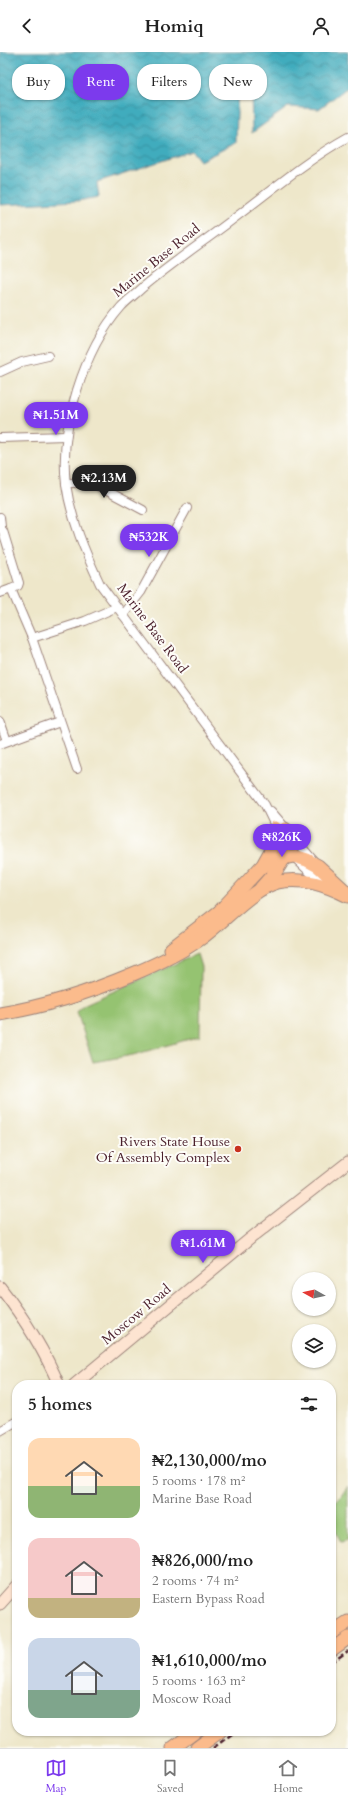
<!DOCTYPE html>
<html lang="en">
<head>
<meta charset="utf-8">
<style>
	body { margin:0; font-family:Cardo,serif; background:#f6f6f6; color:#222; height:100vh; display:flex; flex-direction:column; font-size:15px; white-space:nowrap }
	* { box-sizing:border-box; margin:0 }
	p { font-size:13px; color:#767676 }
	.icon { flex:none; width:22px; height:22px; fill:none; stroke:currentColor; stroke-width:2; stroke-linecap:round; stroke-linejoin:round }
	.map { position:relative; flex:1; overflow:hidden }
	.panel { position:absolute; left:12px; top:1328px; width:324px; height:356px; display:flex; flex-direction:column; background:#fff; border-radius:16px; box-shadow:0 1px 3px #0004 }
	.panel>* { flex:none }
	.hud { position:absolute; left:12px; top:12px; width:324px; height:36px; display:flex; gap:8px }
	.needle { width:26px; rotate:278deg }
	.buttons { position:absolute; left:292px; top:1220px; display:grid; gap:8px }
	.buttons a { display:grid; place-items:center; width:44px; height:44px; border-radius:50%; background:#fff; box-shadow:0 1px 3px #0004; font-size:20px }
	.price { position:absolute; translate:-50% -34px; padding:0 9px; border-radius:14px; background:#7c3aed; color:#fff; font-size:13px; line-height:26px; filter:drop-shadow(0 1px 2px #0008) }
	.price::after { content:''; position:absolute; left:50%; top:24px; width:12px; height:9px; margin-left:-6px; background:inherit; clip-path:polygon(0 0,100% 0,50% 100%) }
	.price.selected { background:#222; color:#fff }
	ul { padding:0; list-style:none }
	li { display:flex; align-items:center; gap:12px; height:100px; padding:0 16px }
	li span { display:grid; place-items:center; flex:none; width:112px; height:80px; border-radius:12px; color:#555 }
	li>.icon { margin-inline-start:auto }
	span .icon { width:48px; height:48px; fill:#fffc; stroke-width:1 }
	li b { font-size:17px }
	h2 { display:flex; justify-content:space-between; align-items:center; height:48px; padding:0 16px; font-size:17px }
	.pill { padding:0 14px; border-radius:16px; background:#fff; box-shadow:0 1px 3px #0004; font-size:14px; line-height:36px }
	.pill.selected { background:#7c3aed; color:#fff }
	header { display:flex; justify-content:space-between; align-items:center; height:52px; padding:0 16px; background:#fff; font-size:18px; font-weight:800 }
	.menu { display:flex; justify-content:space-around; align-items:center; height:56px; border-top:1px solid #e0e0e0; background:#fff; font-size:11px; color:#767676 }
	.menu a { display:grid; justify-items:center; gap:2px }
	.menu .selected { color:#7c3aed }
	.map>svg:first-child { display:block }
</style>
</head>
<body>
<header><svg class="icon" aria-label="back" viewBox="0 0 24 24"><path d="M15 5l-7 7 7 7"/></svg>Homiq<svg class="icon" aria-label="person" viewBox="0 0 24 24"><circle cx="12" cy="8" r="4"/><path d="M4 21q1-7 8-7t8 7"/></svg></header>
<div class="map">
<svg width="348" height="1696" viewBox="0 0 348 1696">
	<defs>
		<pattern id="water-waves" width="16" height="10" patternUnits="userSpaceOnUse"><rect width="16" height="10" fill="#3facbd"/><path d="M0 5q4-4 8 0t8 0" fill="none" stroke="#378b9a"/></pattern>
	</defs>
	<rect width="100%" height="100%" fill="#fdfcf7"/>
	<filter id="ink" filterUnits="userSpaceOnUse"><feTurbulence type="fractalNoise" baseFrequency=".025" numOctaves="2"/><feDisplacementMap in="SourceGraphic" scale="8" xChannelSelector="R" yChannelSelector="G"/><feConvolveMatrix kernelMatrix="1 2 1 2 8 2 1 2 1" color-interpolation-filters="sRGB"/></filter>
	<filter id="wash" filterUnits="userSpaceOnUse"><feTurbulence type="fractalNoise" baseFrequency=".012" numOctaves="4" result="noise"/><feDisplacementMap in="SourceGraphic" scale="16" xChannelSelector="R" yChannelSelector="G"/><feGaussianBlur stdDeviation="0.9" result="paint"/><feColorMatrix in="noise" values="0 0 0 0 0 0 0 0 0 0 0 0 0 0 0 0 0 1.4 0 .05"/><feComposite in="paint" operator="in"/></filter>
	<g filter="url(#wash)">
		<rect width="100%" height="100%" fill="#eee7ca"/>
		<!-- green -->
		<g fill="#95c371" stroke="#70714e">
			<path d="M197 902 201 915 200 984 133 1003 93 1010 77 960 83 953Z"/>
			<path d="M348 1434V1488L341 1490 331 1470V1452L339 1447Z"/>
		</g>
		<!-- water -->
		<path fill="url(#water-waves)" stroke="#446674" d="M0 0H348V35L319 57 288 55 252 81 251 36H238L236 91 200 109 192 99 97 130 99 145 77 149 0 153Z"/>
	</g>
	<g filter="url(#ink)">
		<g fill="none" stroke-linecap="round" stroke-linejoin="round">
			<!-- street casing -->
			<g stroke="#9c837a" stroke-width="10">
				<g id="street">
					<path d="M0 320 22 310 48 304"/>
					<path d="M0 386 66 384"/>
					<path d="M66 431H88L96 433 143 458"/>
					<path d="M0 465 1 475"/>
					<path d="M0 476 3 479 19 531 18 534 11 537"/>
					<path d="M0 541 11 537 32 586 85 569 117 555"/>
					<path d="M123 563 141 540 187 456"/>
					<path d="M32 586 77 717"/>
					<path d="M0 669 7 689"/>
					<path d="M0 692 60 670"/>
					<path d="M271 759 313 808"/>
					<path d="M278 780 265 753 100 532C85 500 71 467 66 432 59 376 84 297 121 255 127 248 135 243 141 237 169 213 199 193 228 171 267 142 305 109 348 85"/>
					<path d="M295 806 313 823 324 831"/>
					<path d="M0 1379 17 1369"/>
				</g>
			</g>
			<!-- secondary casing -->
			<g stroke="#9c837a" stroke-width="13">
				<g id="secondary">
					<path d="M0 1235C24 1266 44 1297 59 1333"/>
					<path d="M74 1333 251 1186 348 1110"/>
					<path d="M0 1552 17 1533"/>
				</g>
			</g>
			<!-- primary casing -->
			<g stroke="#9c837a" stroke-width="15">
				<g id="primary">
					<path d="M263 813 273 795 275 776"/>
					<path d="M261 836 276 819 284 806 285 777"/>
					<path d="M171 897 219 860 261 815 274 808 294 804 307 808 318 814 344 838"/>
					<path d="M0 962C48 954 88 941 133 922 157 912 179 902 200 887 223 871 252 836 278 830 303 825 326 833 348 844"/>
					<path d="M331 1581 348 1570"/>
					<path d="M331 1598 348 1586"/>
					<path d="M173 1696 196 1679"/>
					<path d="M197 1696 220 1679"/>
				</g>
			</g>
			<!-- street -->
			<use href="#street" stroke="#fff" stroke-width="8"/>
			<!-- secondary -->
			<use href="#secondary" stroke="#fde4d1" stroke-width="11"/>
			<!-- primary -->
			<use href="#primary" stroke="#fbbb8c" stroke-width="13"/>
			<!-- rail -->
			<g stroke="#4a1f2b" stroke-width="2.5" stroke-dasharray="6 3" stroke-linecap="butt">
				<path d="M331 1611 348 1599"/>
				<path d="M213 1696 236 1679"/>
			</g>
		</g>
	</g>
	<!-- markers -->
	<circle fill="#c8321e" stroke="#fdfcf7" stroke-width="1.5" cx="238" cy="1097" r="4"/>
	<g text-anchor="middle" stroke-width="4" stroke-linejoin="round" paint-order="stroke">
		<!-- street labels -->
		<g font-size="14" fill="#4a1f2b" stroke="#fdfcf7">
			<text transform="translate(156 208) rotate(-39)" y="5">Marine Base Road</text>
			<text transform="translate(153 576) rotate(53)" y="5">Marine Base Road</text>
			<text transform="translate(136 1262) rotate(-40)" y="5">Moscow Road</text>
		</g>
		<!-- poi labels -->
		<g font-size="14" fill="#4a1f2b" stroke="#fdfcf7" text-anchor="end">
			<text x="230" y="1094">Rivers State House<tspan x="230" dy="16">Of Assembly Complex</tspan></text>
		</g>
	</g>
</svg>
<div class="buttons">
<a><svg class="needle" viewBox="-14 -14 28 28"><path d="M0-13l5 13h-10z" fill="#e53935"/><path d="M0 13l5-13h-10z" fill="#767676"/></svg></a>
<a><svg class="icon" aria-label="layers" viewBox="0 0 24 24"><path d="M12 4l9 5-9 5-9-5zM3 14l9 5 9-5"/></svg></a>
</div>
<b class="price" style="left:56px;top:384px">₦1.51M</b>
<b class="price selected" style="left:104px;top:447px">₦2.13M</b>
<b class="price" style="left:149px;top:506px">₦532K</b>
<b class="price" style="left:282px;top:806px">₦826K</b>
<b class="price" style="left:203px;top:1212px">₦1.61M</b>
<div class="hud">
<a class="pill">Buy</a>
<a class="pill selected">Rent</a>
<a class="pill">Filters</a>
<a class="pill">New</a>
</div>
<section class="panel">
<h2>5 homes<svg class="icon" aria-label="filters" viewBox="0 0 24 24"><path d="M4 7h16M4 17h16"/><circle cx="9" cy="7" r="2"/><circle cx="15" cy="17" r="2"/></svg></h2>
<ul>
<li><span style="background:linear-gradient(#ffd9b3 60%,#8fb573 0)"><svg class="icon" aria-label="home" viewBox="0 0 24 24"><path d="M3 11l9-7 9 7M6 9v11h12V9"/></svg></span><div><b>₦2,130,000/mo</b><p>5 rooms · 178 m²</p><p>Marine Base Road</p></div></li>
<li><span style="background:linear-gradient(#f6c9c9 75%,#c2b280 0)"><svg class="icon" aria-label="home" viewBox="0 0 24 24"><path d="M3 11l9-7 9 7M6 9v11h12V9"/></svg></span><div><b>₦826,000/mo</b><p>2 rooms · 74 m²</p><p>Eastern Bypass Road</p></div></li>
<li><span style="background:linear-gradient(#c9d6e8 65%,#7fa58c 0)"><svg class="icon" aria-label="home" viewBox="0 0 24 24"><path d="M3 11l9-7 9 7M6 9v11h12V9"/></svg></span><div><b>₦1,610,000/mo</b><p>5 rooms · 163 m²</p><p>Moscow Road</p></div></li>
</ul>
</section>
</div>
<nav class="menu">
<a class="selected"><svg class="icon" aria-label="map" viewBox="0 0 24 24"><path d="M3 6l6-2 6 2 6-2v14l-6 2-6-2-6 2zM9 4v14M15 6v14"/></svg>Map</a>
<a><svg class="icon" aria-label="saved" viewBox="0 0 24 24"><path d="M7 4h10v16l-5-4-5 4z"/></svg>Saved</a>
<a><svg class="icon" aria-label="home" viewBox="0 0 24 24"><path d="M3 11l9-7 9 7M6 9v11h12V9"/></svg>Home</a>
</nav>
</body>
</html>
